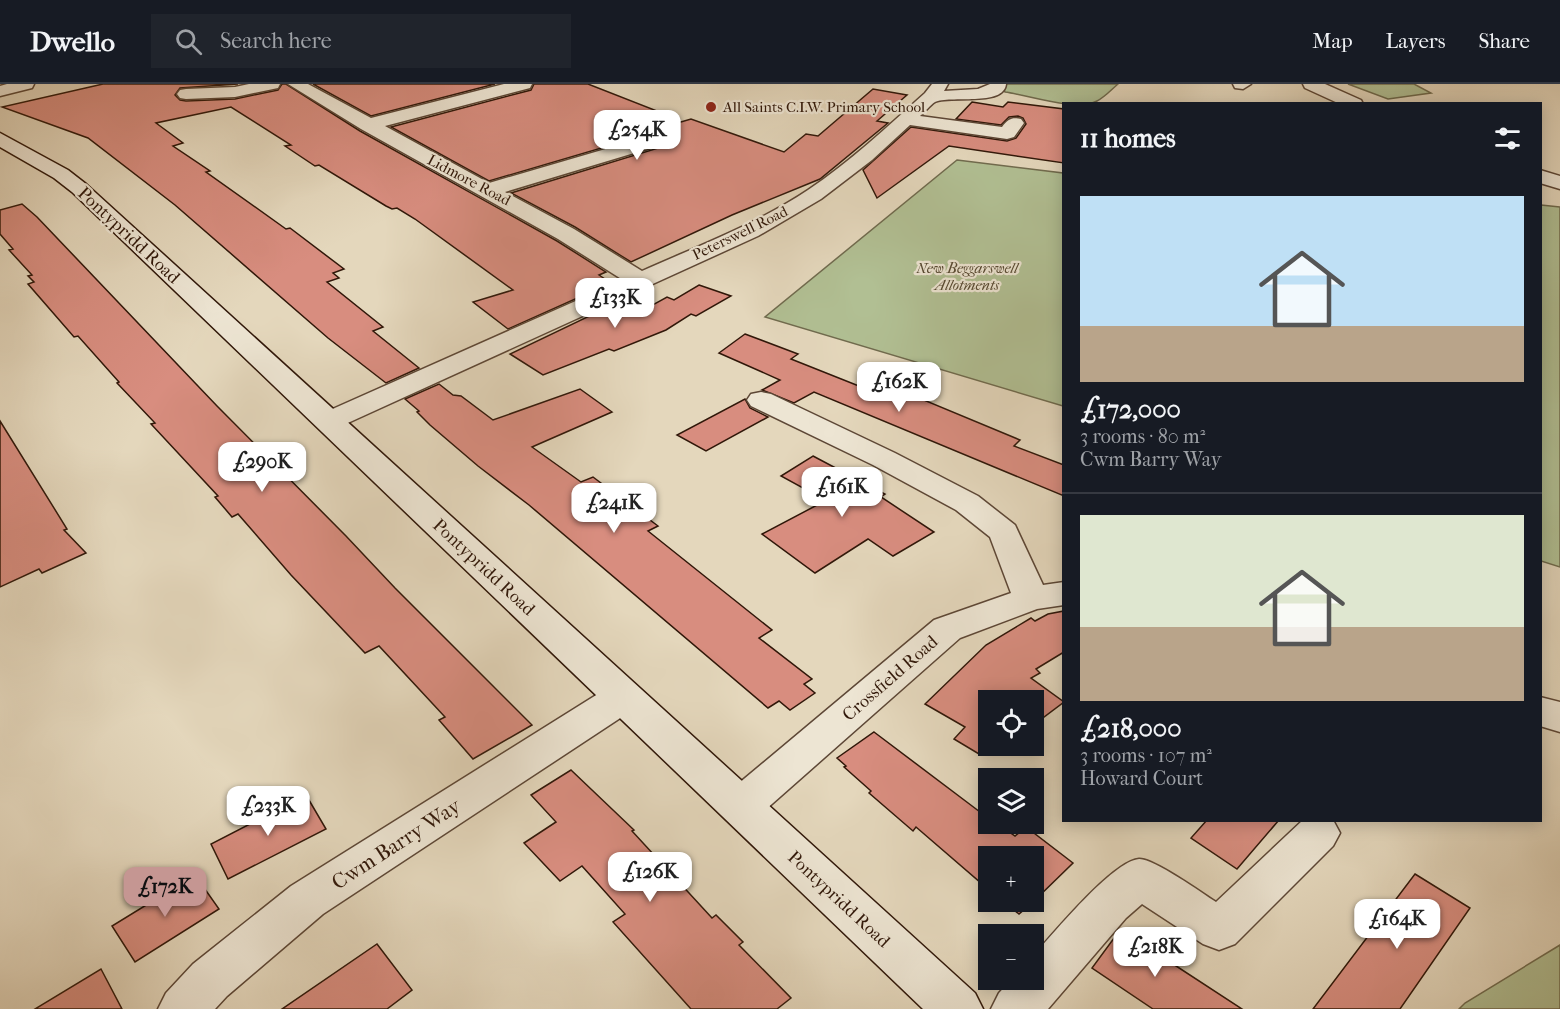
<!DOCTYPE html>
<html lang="en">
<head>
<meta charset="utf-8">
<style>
	body { margin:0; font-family:"IM FELL French Canon",serif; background:#20242c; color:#f1f3f6; height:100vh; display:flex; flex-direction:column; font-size:22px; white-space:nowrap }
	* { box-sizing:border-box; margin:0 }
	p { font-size:20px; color:#9ea1a6 }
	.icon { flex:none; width:33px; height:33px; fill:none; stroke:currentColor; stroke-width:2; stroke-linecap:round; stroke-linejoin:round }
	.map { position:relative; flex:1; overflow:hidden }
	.details { position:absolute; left:1062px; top:18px; width:480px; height:720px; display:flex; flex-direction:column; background:#171b24; border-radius:0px; box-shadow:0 3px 15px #0003 }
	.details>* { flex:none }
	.controls { position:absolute; left:978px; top:606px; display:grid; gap:12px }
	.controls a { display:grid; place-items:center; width:66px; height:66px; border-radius:0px; background:#171b24; box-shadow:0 3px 15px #0003; font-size:30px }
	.price { position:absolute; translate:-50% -51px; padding:0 14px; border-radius:12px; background:#fff; color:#222; font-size:20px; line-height:39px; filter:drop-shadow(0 2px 3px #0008) }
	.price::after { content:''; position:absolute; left:50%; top:36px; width:18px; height:14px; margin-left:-9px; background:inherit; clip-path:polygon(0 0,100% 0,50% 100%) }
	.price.current { background:#c59692; color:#111 }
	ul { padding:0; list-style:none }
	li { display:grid; align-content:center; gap:12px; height:318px; padding:0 18px }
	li+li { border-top:2px solid #363941 }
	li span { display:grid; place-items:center; height:186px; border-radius:0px; color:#555 }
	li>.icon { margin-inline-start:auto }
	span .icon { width:108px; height:108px; fill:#fffc; stroke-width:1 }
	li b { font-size:26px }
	h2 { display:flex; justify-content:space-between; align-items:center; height:72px; padding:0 18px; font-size:26px }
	header { display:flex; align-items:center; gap:36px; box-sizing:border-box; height:84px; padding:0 30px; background:#171b24; border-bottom:2px solid #363941 }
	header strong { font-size:28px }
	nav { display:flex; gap:33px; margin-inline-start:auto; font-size:21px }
	.search { width:420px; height:54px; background:#20242c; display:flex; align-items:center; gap:15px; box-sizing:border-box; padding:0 21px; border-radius:0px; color:#9ea1a6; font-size:22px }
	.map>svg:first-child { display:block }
</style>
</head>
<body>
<header>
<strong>Dwello</strong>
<div class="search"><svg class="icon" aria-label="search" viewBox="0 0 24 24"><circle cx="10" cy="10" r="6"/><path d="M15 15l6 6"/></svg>Search here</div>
<nav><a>Map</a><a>Layers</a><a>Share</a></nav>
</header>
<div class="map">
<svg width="1560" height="925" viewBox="0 0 1560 925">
	<rect width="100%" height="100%" fill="#e4d7bc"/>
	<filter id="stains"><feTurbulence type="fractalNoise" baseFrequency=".00333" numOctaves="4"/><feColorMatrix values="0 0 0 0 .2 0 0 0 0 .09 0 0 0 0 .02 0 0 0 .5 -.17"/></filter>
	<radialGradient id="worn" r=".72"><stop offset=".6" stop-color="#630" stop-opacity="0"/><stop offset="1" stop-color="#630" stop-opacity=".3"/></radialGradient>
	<!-- green -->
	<g fill="#b1bf93" stroke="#706b4e" stroke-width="1.5">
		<path d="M1002 0H1118C1112 5 1105 13 1097 17 1077 28 1028 11 1005 8Z"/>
		<path d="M1348 0H1414L1431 9 1388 15Z"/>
		<path d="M957 76 1063 89V322L765 233Z"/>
		<path d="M1541 121 1560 123V483L1541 477Z"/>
		<path d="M1560 861V925H1459L1465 919Z"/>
	</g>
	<!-- building -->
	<g fill="#d88d7f" stroke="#301709" stroke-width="1.5">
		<path d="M103 0H238L180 4 175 11 180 16 186 17 235 15 278 6 282 0H286L360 47 557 157 606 188 599 191 611 199 508 245 473 218 513 206 415 135 397 124 392 125 386 122 319 81 315 82 285 62 291 61 231 23 156 39 183 59 173 62 210 87 206 88 286 145 290 144 344 185 333 189 339 194 327 198 383 243 373 247 419 284 386 299 328 254 175 121 88 54 2 23Z"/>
		<path d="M313 0H495L371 32Z"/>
		<path d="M534 0H588L657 27 658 32H665L667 42 691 35 784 68 806 50 818 52 873 5 907 11 877 37 888 39 820 95 732 131 631 178 575 143 511 109 665 62 668 55 664 50H649L489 97 391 43 531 6Z"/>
		<path d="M972 18 1003 23 1008 18 1064 25V79L949 62 877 114 863 86 911 43 1007 57 1016 54 1026 40 1023 34 1018 32 1009 33 1001 41 956 35Z"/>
		<path d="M22 120 37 133 217 322 346 452 395 504 532 641 473 675 439 636 445 633 379 562 365 569 291 491 238 430 232 433 215 413 218 412 151 340 155 339 117 299 119 298 78 252 74 253 28 200 34 198 28 192 32 191 9 166 13 165 0 150V126Z"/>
		<path d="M699 201 731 212 696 232 691 230 666 246 614 267 609 265 543 291 510 270 633 211 651 222 667 213 674 216Z"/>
		<path d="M745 250 798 270 791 275 889 314 903 317 912 311 1020 356 1014 362 1064 381V412L814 308 794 319 762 306 780 296 719 269Z"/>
		<path d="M439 300 453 311 461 312 493 336 580 305 612 328 532 363 581 398 593 393 658 442 648 447 772 546 759 554 812 595 804 600 815 609 790 626 779 617 768 624 529 421 478 382 430 341 417 328 419 327 405 315Z"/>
		<path d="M745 315 750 324 768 333 706 367 677 351Z"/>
		<path d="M0 337 67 445 64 446 86 469 42 489 39 485 0 503Z"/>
		<path d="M813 372 885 410 881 413 934 448 893 472 868 455 815 489 762 450 821 419 812 414 816 411 781 392Z"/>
		<path d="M1064 527V568L1036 585 1040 589 1031 594 1064 618 1044 633 1034 626V616H988V659L979 670 954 655 965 643 925 620 986 561 1031 534 1035 537 1048 530Z"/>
		<path d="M874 648 988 734V740H998L1015 752 1026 743 1073 779 1034 817V772H988V805L916 743 913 747 869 709 871 707 844 683 846 682 837 674Z"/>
		<path d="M571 686 634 746 632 747 712 834 716 831 743 858 739 861 791 914 777 925H691L613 838 625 830 582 782 560 797 524 759 556 738 531 711Z"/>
		<path d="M306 711 326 745 228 795 211 760Z"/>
		<path d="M1207 736H1279L1237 785 1191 754Z"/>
		<path d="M1415 790 1470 824 1400 925H1313Z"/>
		<path d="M195 791 219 825 135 878 112 842Z"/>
		<path d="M1004 818H1033L1019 830Z"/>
		<path d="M1120 846 1170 878 1242 925H1153L1092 884Z"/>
		<path d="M377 860 412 906 387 925H282Z"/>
		<path d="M101 885 122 925H35Z"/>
	</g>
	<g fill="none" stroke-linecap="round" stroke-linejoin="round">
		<!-- minor casing -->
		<g stroke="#5d4736" stroke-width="3">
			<g id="minor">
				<path d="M7 0H34L32 4 0 12V2Z"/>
				<path d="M249 0H280L278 4 235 13 186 15 180 14 177 10 180 6 186 5 235 3Z"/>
				<path d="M288 0H308L371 34 504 0H532L530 4 385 42 489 99 650 52H664L666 56 664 60 505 108 574 145 642 187C698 162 757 140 808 106 850 78 887 43 925 9L932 0H948L944 7 978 5 990 0H1006C1004 23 949 11 935 18 930 21 925 28 920 32L1002 43C1008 35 1012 33 1021 35L1024 39 1014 53 1007 55 910 41 872 76 821 115 758 152 339 343 329 346 319 343 315 337 319 331 623 196 558 155 361 45Z"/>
				<path d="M1233 0H1251L1243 5 1235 4Z"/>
				<path d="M1303 0H1325L1361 16 1363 20H1340L1305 4Z"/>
				<path d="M1540 86 1560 92V105L1540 99Z"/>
				<path d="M761 308 771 310 895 369 978 412 1015 441 1043 501 1064 498V521L1037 525 960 554 756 734 741 739 726 734 720 722 726 710 934 536 1011 509 990 453 956 426 873 381 751 322 747 316 751 310Z"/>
				<path d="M623 599 637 603 642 613 637 623 323 830 227 912 215 925H158L166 909 193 880 291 802 609 603Z"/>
				<path d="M1540 613 1560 618V648L1540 642Z"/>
				<path d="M1303 736H1333L1340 749 1333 762 1235 860 1219 866 1203 860 1142 820 1126 834 1048 925H991L999 909 1011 896H1034V871C1053 850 1113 777 1139 775 1153 774 1202 809 1216 818Z"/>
			</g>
		</g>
		<!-- secondary casing -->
		<g stroke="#301709" stroke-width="3">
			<path id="secondary" d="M0 49 68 86 86 100 975 909 983 925H923L72 108 54 94 0 63Z"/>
		</g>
		<!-- minor -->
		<use href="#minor" fill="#ede5d3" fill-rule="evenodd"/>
		<!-- secondary -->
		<use href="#secondary" fill="#ede5d3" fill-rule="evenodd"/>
	</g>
	<!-- markers -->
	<circle fill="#8f2418" stroke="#ede5d3" stroke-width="2" cx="711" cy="23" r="6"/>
	<g text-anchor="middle" stroke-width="4.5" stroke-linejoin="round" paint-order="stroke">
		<!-- far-poi labels -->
		<g font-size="15" fill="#301709" stroke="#ede5d3" text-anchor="start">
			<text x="723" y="28">All Saints C.I.W. Primary School</text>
		</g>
		<!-- far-street labels -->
		<g font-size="15" fill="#301709" stroke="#ede5d3">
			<text transform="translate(469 96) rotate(28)" y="5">Lidmore Road</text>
			<text transform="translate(740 149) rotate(-26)" y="5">Peterswell Road</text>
		</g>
		<!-- far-park labels -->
		<g font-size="15" font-style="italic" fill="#574932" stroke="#ede5d3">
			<text x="967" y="189">New Beggarswell<tspan x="967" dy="17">Allotments</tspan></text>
		</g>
		<!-- street labels -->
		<g font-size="18" fill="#301709" stroke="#ede5d3">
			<text transform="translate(129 151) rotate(43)" y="6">Pontypridd Road</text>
			<text transform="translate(484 483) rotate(43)" y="6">Pontypridd Road</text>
			<text transform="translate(890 594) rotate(-41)" y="6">Crossfield Road</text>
			<text transform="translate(839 815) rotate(43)" y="6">Pontypridd Road</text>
		</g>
		<!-- near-street labels -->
		<g font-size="21" fill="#301709" stroke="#ede5d3">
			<text transform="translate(396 760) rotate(-33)" y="7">Cwm Barry Way</text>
		</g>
	</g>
	<rect width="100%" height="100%" filter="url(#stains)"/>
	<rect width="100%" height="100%" fill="url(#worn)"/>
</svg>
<div class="controls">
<a><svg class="icon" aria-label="locate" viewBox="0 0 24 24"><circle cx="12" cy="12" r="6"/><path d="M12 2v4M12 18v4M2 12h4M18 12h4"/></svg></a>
<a><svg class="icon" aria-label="layers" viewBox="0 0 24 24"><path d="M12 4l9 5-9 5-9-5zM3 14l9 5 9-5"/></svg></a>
<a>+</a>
<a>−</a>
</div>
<b class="price" style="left:637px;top:77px">£254K</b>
<b class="price" style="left:615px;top:245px">£133K</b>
<b class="price" style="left:899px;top:329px">£162K</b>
<b class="price" style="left:262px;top:409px">£290K</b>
<b class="price" style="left:842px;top:434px">£161K</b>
<b class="price" style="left:614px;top:450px">£241K</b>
<b class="price" style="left:268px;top:753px">£233K</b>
<b class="price" style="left:650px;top:819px">£126K</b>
<b class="price current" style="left:165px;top:834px">£172K</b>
<b class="price" style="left:1397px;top:866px">£164K</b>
<b class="price" style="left:1155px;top:894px">£218K</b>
<section class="details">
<h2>11 homes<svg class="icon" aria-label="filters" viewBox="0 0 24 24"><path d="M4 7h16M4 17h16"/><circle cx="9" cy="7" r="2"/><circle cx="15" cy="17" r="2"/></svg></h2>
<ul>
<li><span style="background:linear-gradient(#bfe0f5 70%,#b9a48a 0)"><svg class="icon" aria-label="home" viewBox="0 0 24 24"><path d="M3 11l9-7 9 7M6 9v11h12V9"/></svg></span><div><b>£172,000</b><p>3 rooms · 80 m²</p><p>Cwm Barry Way</p></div></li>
<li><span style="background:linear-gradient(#dfe7d0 60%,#b9a48a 0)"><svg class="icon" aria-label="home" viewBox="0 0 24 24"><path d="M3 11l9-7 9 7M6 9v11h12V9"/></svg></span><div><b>£218,000</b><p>3 rooms · 107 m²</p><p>Howard Court</p></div></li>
</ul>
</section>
</div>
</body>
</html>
